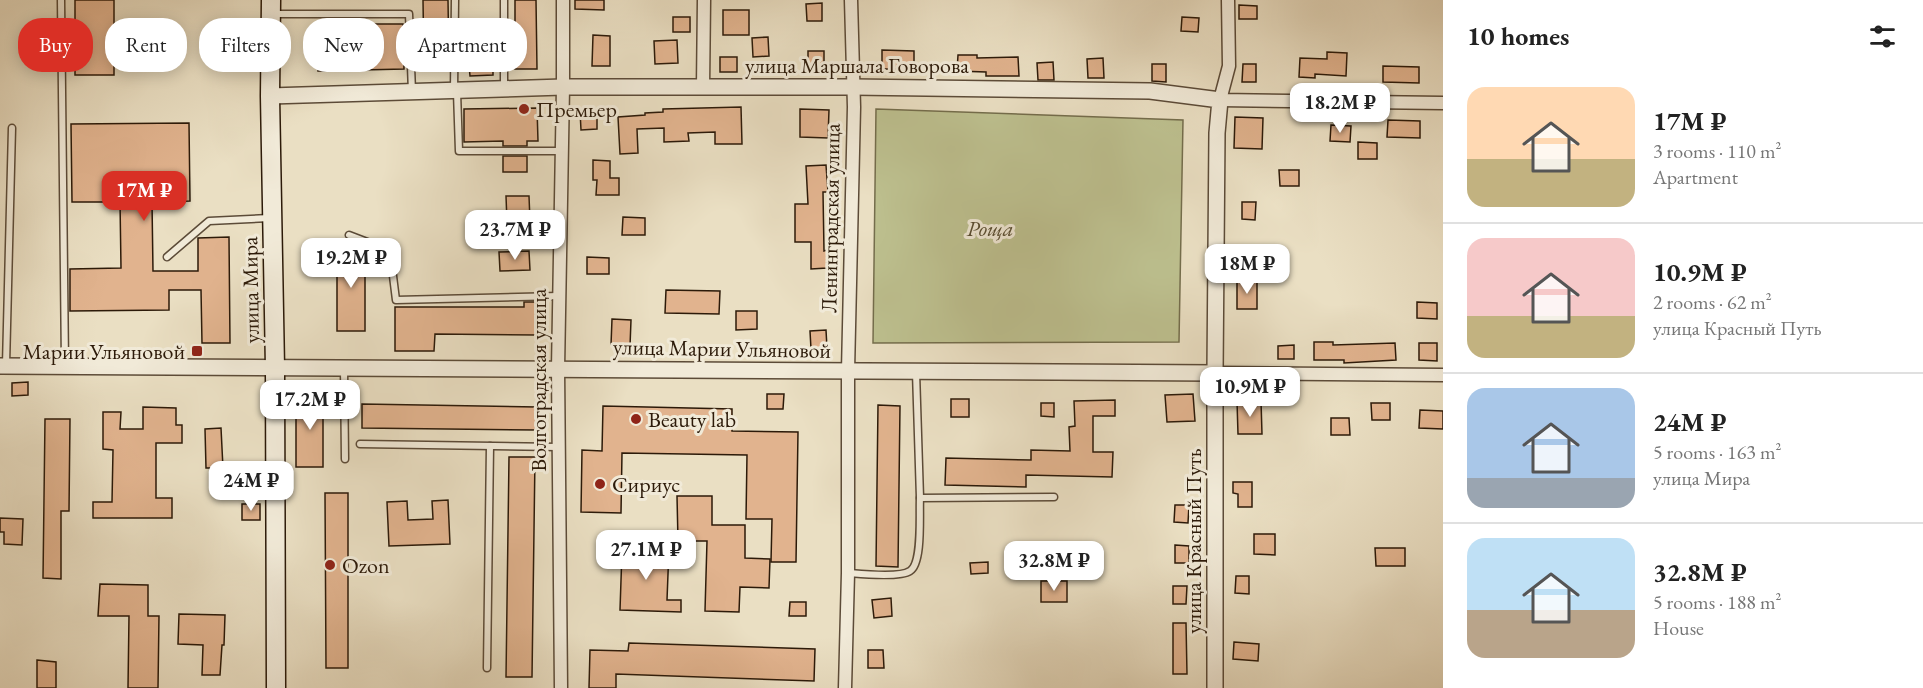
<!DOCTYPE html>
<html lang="en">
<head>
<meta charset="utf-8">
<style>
	body { margin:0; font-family:"EB Garamond",serif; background:#f2f2f2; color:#222; height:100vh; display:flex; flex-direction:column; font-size:22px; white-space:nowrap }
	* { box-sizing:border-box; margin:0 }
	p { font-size:20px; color:#767676 }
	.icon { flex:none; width:33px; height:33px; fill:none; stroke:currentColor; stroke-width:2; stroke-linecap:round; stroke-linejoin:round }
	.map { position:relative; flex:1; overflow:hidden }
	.panel { display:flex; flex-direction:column; background:#fff; width:480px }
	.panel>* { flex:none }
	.banner { position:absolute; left:18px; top:18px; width:570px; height:54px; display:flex; gap:12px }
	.price { position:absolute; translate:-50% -51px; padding:0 14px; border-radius:12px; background:#fff; color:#222; font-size:20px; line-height:39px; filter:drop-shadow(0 2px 3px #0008) }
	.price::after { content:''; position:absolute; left:50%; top:36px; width:18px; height:14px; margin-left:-9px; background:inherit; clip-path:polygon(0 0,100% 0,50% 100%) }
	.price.selected { background:#d93025; color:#fff }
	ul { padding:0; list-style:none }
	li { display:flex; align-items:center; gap:18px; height:150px; padding:0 24px }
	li+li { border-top:2px solid #e0e0e0 }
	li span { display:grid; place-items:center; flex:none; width:168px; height:120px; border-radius:18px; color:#555 }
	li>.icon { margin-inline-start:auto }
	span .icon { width:72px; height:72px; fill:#fffc; stroke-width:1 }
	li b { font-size:26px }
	h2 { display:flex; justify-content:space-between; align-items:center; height:72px; padding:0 24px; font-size:26px }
	.tag { padding:0 21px; border-radius:24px; background:#fff; box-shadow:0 3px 15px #0003; font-size:21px; line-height:54px }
	.tag.selected { background:#d93025; color:#fff }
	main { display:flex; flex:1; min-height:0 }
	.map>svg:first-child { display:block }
</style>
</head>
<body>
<main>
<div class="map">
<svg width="1443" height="688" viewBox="0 0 1443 688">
	<rect width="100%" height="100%" fill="#eadfc3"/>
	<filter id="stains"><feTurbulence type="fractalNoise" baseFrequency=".00333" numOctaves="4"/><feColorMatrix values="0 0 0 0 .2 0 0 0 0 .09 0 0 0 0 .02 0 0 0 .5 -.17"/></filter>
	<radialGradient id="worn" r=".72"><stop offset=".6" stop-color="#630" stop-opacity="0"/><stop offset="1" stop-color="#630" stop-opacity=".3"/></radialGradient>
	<!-- green -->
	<path fill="#bdc08f" stroke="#746d4c" stroke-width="1.5" d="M876 109 1183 120 1179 342 873 343Z"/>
	<!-- building -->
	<g fill="#e1b38e" stroke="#2c1a09" stroke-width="1.5">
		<rect x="75" y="0" width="39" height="75"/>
		<path d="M423 0H448L449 65H424Z"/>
		<path d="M515 0H536L537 69H515Z"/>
		<path d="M575 0H604V10L575 9Z"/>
		<path d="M822 3V21H807L806 4Z"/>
		<path d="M1239 5 1257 6V19H1239Z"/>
		<rect x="723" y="10" width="26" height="25"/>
		<rect x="673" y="17" width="17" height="15"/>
		<path d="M1182 17 1199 18 1198 32 1181 31Z"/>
		<path d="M374 24H403L404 69 318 71 317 25H346V36H374Z"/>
		<path d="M593 35 610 36V66H592Z"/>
		<path d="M768 37 769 56 753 57 752 38Z"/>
		<path d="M677 40 678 63 655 64 654 41Z"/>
		<path d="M882 50 914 51V69H882Z"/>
		<rect x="808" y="51" width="16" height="18"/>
		<path d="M1327 52 1347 53 1346 76 1315 74V78L1299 77 1300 58 1327 59Z"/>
		<path d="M958 55H977V58L1018 57 1019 76H986V72L957 71Z"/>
		<rect x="720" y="57" width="17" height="15"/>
		<path d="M1103 58 1104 78H1088L1087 59Z"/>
		<path d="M1053 62 1054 80H1038L1037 63Z"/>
		<path d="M493 64V75L470 76 469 65Z"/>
		<path d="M1152 64H1166V82L1152 81Z"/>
		<path d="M1243 64H1256V82H1242Z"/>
		<path d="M1383 66 1419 67V83L1383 82Z"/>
		<path d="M741 107 742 144H715V132L688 133 689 141 664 142V128L637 129 638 153 620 154 618 117 645 115V113L663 112V109Z"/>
		<path d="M537 108 538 141H527V146H503V141L464 142V109Z"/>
		<path d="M800 109 829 110 828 138 800 137Z"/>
		<path d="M597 110V129L581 130 580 111Z"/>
		<path d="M1235 117 1263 118 1262 149 1234 148Z"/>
		<path d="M1388 120 1420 121V138L1387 137Z"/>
		<path d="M189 123 190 201 152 202 153 271H198V238L229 237 230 343H202L201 290H169V310L70 311V269L121 268 120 202H72L71 124Z"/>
		<path d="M1331 125 1351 126 1350 142 1330 141Z"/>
		<path d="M1358 142 1377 143V159H1358Z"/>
		<rect x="503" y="156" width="24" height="16"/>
		<path d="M593 160 610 161V178H619V195H596L597 180H593Z"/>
		<path d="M826 165 828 192H823L824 251 827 250V268L811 269V242H795V204H808L806 166Z"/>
		<path d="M1279 170H1299V186H1280Z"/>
		<path d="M506 196H529L530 221 507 222Z"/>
		<path d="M1242 202H1256L1255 220 1242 219Z"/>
		<path d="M623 217 645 218V235H622Z"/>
		<rect x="337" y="247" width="28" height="84"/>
		<rect x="1254" y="247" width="21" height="17"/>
		<path d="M529 251 530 270 500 271 499 252Z"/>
		<path d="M587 257 609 258V274H587Z"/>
		<path d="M1257 281V309H1237V282Z"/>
		<path d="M666 290 720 291 719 314 665 313Z"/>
		<path d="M524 302H536V335L435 334 434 351H395V307H524Z"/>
		<path d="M1417 302 1437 303V319L1417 318Z"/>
		<path d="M736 311H757V329L736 330Z"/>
		<path d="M612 319 631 320 630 346 611 345Z"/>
		<path d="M826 330 827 348 811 349 810 331Z"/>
		<path d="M1314 342H1333V345L1395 343 1396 360 1344 363V360H1314Z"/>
		<path d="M1419 343H1437V361L1419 360Z"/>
		<path d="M1294 345V359H1278V346Z"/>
		<path d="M28 382V395L12 396V383Z"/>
		<path d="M767 394H784L783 409H767Z"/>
		<path d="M1193 394 1195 421 1167 422 1165 395Z"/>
		<rect x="296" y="395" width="27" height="72"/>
		<rect x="951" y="399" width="18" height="18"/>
		<path d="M1115 400V416H1093V452H1113L1112 477 1026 475V487L945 485 946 458 1031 460V450L1070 451 1069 427 1075 426 1074 401Z"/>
		<path d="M1237 401H1261L1262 434H1238Z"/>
		<path d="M1041 403H1054V417L1041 416Z"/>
		<path d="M1371 403H1390V420H1372Z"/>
		<path d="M362 404 537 407V430L362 428Z"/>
		<path d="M878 405 900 406 898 567 876 566Z"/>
		<path d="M603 406 732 409V431L798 432 796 562H771L772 519H746L747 455 622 453 621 513 581 512 582 450 602 451Z"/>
		<path d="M143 407 176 408V425H182V443H156V498H172V518H93V502H112L113 450 103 449V412H121L120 429H143Z"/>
		<path d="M1420 410 1443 411V429L1419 428Z"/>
		<path d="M1331 418H1349L1350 435H1331Z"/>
		<path d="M45 419H70L69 511H61V579L43 578Z"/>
		<path d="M221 428 223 468H206L205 429Z"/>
		<path d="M509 457H535L532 677H506Z"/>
		<path d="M1233 482H1252V507H1238V494L1233 493Z"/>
		<path d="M325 493H348V668H326Z"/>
		<path d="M677 496H712V525H745V558L770 559 769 588 740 587 739 612 705 611 707 541H678Z"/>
		<path d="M448 500 450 544 389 546 387 502 407 501 408 520 433 519 432 501Z"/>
		<rect x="242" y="504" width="18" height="16"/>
		<path d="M1175 505H1189L1188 523 1174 522Z"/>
		<path d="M0 518 23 519 22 545 4 544V532H0Z"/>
		<path d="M1254 534H1275V555L1254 554Z"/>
		<path d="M1175 545 1189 546V563H1175Z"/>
		<path d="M634 546 669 548 667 600H681V612L620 610 622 551H634Z"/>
		<path d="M1375 548H1405V566H1376Z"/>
		<path d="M988 562V573L971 574 970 563Z"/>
		<path d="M1236 576H1249V594L1235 593Z"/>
		<rect x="1041" y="581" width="26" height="21"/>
		<path d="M100 584 148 585V616H159L158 688H128L129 616H98Z"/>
		<path d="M1173 586H1187L1186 604H1173Z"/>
		<path d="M891 598 892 616 874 618 872 600Z"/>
		<path d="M790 602H806V616H789Z"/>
		<path d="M179 614 225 615 224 645H222L220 675H202L203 645 178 644Z"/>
		<path d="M1173 623H1186L1187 674H1173Z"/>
		<path d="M1234 642 1259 644 1258 661 1233 659Z"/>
		<path d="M629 643 815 649 814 681 616 674V688H589L590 650 628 651Z"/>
		<path d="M868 650H883L884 668H868Z"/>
		<path d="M37 660 56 662V688H37Z"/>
	</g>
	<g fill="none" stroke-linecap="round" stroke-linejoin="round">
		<!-- service casing -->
		<g stroke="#5c4b38" stroke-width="9">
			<g id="service">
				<path d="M61 0 65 365"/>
				<path d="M504 0V88"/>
				<path d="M272 14H409L412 92"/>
				<path d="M454 90 455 0"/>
				<path d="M457 92 459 151H562"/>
				<path d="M349 235 383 248 392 268 396 300 559 296"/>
				<path d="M167 257 209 221 269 218"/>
				<path d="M6 365 12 128"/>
				<path d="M344 369 345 459"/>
				<path d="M916 372 920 498"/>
				<path d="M360 444 558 447"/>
				<path d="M849 573C861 574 900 578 910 571 923 563 919 513 920 498L1054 497"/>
				<path d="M487 668 490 446"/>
			</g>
		</g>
		<!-- minor casing -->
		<g stroke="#5c4b38" stroke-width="15">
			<g id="minor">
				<path d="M1228 0 1229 66 1220 100 1443 103"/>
				<path d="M703 87 704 0"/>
				<path d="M1215 373 1443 375"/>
				<path d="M561 688 558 369 563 87V0"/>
				<path d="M845 688 848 573V371L854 107 851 0"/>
			</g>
		</g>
		<!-- tertiary casing -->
		<g stroke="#5c4b38" stroke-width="18">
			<g id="tertiary">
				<path d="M270 96 563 87H853L1150 91 1220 100 1217 133 1215 373V688"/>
				<path d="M0 366 1215 373"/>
			</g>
		</g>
		<!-- secondary casing -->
		<g stroke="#2c1a09" stroke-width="21">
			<path id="secondary" d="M271 0 270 96 275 368 276 688"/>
		</g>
		<!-- service -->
		<use href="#service" stroke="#f1ead8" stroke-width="6"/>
		<!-- minor -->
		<use href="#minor" stroke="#f1ead8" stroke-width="12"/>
		<!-- tertiary -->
		<use href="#tertiary" stroke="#f1ead8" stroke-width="15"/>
		<!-- secondary -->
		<use href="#secondary" stroke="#f1ead8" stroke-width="18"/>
	</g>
	<!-- markers -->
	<g fill="#8f2418" stroke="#f1ead8" stroke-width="2">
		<circle cx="524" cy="109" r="6"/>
		<rect x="191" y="345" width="12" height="12" rx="3"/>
		<circle cx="636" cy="419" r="6"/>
		<circle cx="600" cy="484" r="6"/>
		<circle cx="330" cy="565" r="6"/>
	</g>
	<g text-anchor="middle" stroke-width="6" stroke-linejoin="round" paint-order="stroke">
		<!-- street labels -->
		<g font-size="22" fill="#2c1a09" stroke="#f1ead8">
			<text x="857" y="73">улица Маршала Говорова</text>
			<text transform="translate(830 218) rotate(-89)" y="8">Ленинградская улица</text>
			<text transform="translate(250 290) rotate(-91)" y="8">улица Мира</text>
			<text transform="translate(722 348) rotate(1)" y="8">улица Марии Ульяновой</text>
			<text transform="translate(538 380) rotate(-90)" y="8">Волгоградская улица</text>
			<text transform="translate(1193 541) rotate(-90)" y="8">улица Красный Путь</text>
		</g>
		<!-- poi labels -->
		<g font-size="22" fill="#2c1a09" stroke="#f1ead8" text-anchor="start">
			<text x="536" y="117">Премьер</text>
			<text x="185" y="359" text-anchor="end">Марии Ульяновой</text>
			<text x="648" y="427">Beauty lab</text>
			<text x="612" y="492">Сириус</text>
			<text x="342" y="573">Ozon</text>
		</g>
		<!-- park labels -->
		<g font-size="22" font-style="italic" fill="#584c31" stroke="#f1ead8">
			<text x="990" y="236">Роща</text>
		</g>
	</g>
	<rect width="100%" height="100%" filter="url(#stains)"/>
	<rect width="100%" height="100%" fill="url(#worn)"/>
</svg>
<b class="price" style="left:1340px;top:134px">18.2M ₽</b>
<b class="price selected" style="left:144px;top:222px">17M ₽</b>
<b class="price" style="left:515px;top:261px">23.7M ₽</b>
<b class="price" style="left:351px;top:289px">19.2M ₽</b>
<b class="price" style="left:1247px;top:295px">18M ₽</b>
<b class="price" style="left:1250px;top:418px">10.9M ₽</b>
<b class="price" style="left:310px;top:431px">17.2M ₽</b>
<b class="price" style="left:251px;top:512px">24M ₽</b>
<b class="price" style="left:646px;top:581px">27.1M ₽</b>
<b class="price" style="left:1054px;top:592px">32.8M ₽</b>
<div class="banner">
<a class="tag selected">Buy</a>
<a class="tag">Rent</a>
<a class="tag">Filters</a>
<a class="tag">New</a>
<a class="tag">Apartment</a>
</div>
</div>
<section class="panel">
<h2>10 homes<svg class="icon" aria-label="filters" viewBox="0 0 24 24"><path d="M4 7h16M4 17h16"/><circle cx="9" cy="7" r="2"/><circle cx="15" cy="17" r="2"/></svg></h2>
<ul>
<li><span style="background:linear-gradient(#ffd9b3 60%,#c2b280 0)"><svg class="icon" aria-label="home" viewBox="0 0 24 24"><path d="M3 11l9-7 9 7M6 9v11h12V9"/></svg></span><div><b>17M ₽</b><p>3 rooms · 110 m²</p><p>Apartment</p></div></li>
<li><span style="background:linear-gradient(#f6c9c9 65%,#c2b280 0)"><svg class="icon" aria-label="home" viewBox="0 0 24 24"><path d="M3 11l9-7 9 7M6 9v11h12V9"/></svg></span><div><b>10.9M ₽</b><p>2 rooms · 62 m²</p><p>улица Красный Путь</p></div></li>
<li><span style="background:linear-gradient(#a9c7e8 75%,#9aa5b1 0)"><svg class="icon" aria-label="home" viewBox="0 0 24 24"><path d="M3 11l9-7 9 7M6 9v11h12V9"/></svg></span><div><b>24M ₽</b><p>5 rooms · 163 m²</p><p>улица Мира</p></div></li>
<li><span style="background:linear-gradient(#bfe0f5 60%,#b9a48a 0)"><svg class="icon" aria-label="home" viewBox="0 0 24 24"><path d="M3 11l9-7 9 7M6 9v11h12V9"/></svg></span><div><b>32.8M ₽</b><p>5 rooms · 188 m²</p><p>House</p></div></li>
</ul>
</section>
</main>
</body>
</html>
